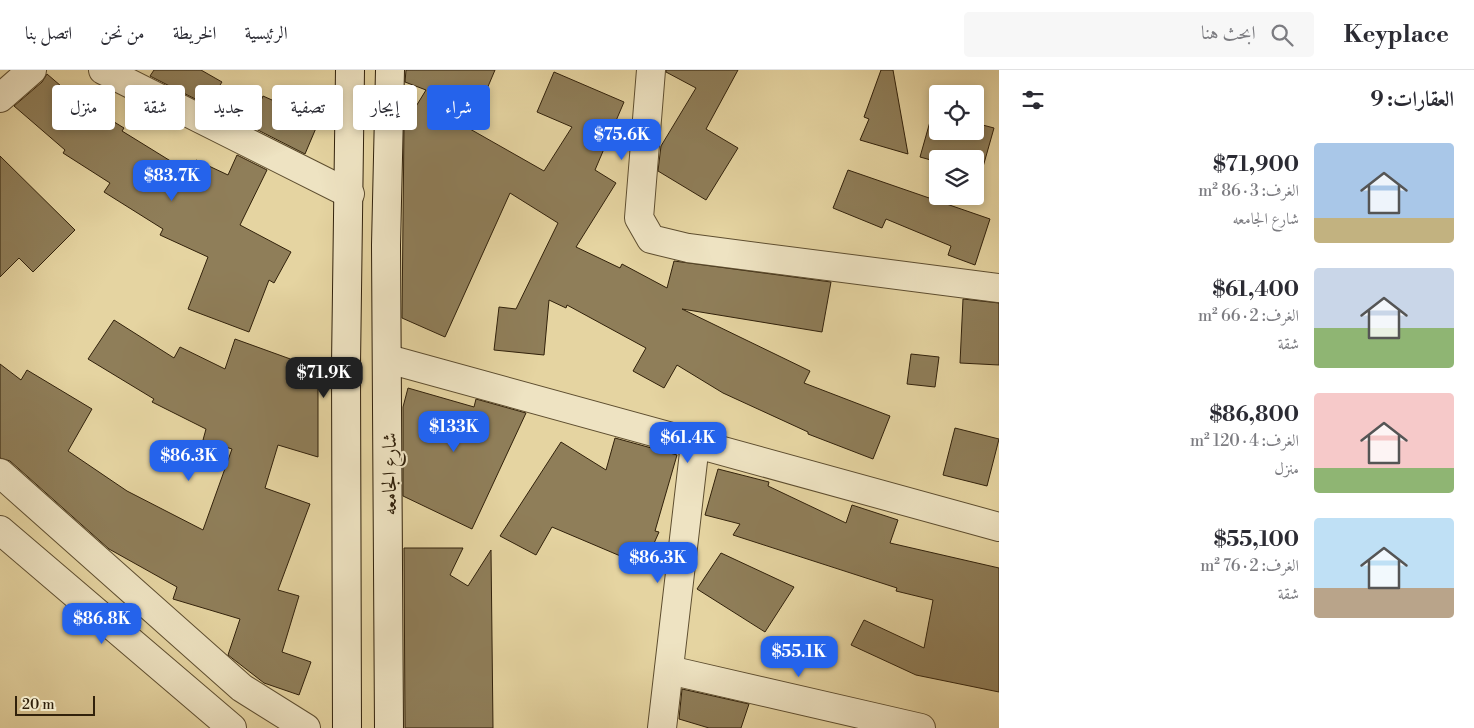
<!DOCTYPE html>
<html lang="ar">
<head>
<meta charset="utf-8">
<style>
	body { margin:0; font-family:"Libre Bodoni",Amiri,serif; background:#f7f7f7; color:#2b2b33; direction:rtl; height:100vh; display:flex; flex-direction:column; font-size:19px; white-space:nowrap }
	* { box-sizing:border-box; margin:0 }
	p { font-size:16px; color:#7c7c81 }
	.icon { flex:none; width:28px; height:28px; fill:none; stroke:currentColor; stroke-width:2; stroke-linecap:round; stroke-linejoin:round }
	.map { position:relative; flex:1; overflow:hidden; direction:ltr }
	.panel { display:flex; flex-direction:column; background:#fff; width:475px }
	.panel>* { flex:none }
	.banner { position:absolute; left:15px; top:15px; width:475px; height:45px; direction:rtl; display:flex; gap:10px }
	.controls { position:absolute; left:929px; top:15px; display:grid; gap:10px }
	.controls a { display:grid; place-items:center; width:55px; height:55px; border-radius:5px; background:#fff; box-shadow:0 2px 8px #0003; font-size:25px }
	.scale { position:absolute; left:15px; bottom:12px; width:80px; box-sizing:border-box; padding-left:5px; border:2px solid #31210b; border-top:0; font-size:14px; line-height:18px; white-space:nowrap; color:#31210b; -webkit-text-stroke:4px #eee3c2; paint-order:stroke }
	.price { position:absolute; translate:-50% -42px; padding:0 11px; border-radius:10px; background:#2563eb; color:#fff; font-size:16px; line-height:32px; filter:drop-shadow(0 1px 2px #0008) }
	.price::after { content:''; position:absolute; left:50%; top:30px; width:15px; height:11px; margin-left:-8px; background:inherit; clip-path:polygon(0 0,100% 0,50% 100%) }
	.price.selected { background:#222; color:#fff }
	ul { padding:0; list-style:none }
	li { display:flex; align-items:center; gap:15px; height:125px; padding:0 20px }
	li span { display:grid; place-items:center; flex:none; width:140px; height:100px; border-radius:5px; color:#555 }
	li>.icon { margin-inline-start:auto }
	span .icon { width:60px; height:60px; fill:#fffc; stroke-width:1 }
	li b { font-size:21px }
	h2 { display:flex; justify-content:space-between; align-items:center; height:60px; padding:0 20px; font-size:21px }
	.pill { padding:0 18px; border-radius:5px; background:#fff; box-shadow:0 2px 8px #0003; font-size:18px; line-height:45px }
	.pill.selected { background:#2563eb; color:#fff }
	header { display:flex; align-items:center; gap:30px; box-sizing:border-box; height:70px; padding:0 25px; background:#fff; border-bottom:1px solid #e1e1e2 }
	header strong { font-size:24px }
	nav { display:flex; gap:28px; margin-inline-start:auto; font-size:18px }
	.search { width:350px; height:45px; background:#f7f7f7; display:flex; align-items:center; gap:12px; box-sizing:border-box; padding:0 18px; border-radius:5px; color:#7c7c81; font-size:19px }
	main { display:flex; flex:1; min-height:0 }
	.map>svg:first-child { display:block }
</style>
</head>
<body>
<header>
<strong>Keyplace</strong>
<div class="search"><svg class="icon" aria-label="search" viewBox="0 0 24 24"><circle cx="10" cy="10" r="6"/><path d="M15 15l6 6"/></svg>ابحث هنا</div>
<nav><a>الرئيسية</a><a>الخريطة</a><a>من نحن</a><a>اتصل بنا</a></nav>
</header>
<main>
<section class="panel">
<h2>العقارات: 9<svg class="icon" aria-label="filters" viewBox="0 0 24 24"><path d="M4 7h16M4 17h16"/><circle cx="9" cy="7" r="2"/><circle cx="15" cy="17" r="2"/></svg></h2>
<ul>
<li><span style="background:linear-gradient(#a9c7e8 75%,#c2b280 0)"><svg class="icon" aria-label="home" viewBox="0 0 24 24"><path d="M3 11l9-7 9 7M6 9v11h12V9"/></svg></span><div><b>$71,900</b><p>الغرف: 3 · 86 m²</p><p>شارع الجامعه</p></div></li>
<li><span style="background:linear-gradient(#c9d6e8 60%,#8fb573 0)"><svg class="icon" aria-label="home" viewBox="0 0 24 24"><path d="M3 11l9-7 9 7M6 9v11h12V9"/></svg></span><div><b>$61,400</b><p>الغرف: 2 · 66 m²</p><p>شقة</p></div></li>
<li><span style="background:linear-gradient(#f6c9c9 75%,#8fb573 0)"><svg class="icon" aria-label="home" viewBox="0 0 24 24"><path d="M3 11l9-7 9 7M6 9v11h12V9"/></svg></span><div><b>$86,800</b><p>الغرف: 4 · 120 m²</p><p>منزل</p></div></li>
<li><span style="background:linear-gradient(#bfe0f5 70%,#b9a48a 0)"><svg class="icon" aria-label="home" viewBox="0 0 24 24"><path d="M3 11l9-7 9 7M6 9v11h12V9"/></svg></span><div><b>$55,100</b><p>الغرف: 2 · 76 m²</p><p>شقة</p></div></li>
</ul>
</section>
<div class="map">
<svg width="999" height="658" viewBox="0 0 999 658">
	<rect width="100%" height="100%" fill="#e5d4a1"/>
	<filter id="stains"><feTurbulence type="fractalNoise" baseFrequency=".004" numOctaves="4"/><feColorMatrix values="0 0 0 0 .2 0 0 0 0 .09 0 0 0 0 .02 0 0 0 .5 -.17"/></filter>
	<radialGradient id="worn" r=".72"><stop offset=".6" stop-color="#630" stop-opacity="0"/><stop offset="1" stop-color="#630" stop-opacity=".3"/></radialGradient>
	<!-- building -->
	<g fill="#8f7e59" stroke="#31210b">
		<path d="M154 0H201L222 12 207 35 150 6Z"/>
		<path d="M406 0H495L470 59 544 101 572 57 537 42 554 2 624 32 595 100 616 113 576 177 620 198 622 194 667 218 674 191 831 212 822 262 682 239 810 301 804 313 890 346 873 389 808 364V362L723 323 677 295 664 318 633 301 646 278 567 235 566 238 549 230 544 285 494 280 499 237 516 239 558 153 510 123 445 267 402 248 404 56 426 20 405 12Z"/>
		<path d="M666 0H738L706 59 738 78 706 130 658 101 661 76 696 18 666 2Z"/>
		<path d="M881 0H893L908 84 860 70 869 49 864 47Z"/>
		<path d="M47 4 75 28 124 58 122 61 190 103 196 90 228 105 237 85 267 100 240 155 291 182 274 213 269 210 249 262 188 239 208 187 160 165 163 159 104 122 110 113 63 83 65 80 14 36 42 12Z"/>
		<path d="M263 26 319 51 305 84 250 56Z"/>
		<path d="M933 41 938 42V61H975V53L994 58 981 104 975 103V89H938V92L920 87Z"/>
		<path d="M0 86 75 160 33 202 19 188 0 207Z"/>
		<path d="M848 100 990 149 975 195 948 185 951 176 886 149 882 158 833 138Z"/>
		<path d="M963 229 999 233V295L960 293Z"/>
		<path d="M114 250 174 288 180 277 225 299 235 269 318 299V387L278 375 265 418 310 434 278 520 299 526 282 582 311 592 299 625 264 613 228 585 240 549 173 529 177 517 109 479 10 391 0 388V294L21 310 27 300 92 339 68 381 127 421 203 460 232 379 203 370 206 359 152 332 154 329 88 289Z"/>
		<path d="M911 284 939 287 935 317 907 314Z"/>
		<path d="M408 318 474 337 476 329 526 343 472 459 403 426V337Z"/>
		<path d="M955 358 999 369 987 416 943 405Z"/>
		<path d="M615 368 677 385 655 461 659 462 644 496 552 457 536 485 500 466 561 372 606 400Z"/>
		<path d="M718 399 769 412 768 416 846 453 852 435 898 450 890 473 999 498V622L916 605 851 575 864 550 924 578 933 530 896 521 897 518 733 465 740 454 705 445Z"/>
		<path d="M404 478H463L450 505 468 516 491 480 493 658H405Z"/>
		<path d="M721 483 794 517 765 562 697 519Z"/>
		<path d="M682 619 749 634 741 658H709L679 649Z"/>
	</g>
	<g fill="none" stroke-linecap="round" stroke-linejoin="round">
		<!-- street casing -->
		<g stroke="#5e4e30" stroke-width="30">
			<g id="street">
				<path d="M103 0 350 124"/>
				<path d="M651 0 639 148 651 169 688 178 999 218"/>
				<path d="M0 28 32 0"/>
				<path d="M388 289 999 457"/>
				<path d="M0 403 242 618 306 658"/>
				<path d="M0 460 232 658"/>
				<path d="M669 600 921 658"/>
				<path d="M662 658 695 374"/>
			</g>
		</g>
		<!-- secondary casing -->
		<g stroke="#31210b" stroke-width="30">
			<g id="secondary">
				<path d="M347 658 346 295 350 0"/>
				<path d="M389 658 386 175 390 0"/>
			</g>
		</g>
		<!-- street -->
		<use href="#street" stroke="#eee3c2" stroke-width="28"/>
		<!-- secondary -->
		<use href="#secondary" stroke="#eee3c2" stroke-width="28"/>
	</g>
	<g text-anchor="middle" stroke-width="4" stroke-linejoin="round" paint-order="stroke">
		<!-- street labels -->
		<g font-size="20" fill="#31210b" stroke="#eee3c2">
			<text transform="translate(389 404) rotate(-90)" y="7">شارع الجامعه</text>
		</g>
	</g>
	<rect width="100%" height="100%" filter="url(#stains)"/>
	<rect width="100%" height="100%" fill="url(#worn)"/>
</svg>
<div class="controls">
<a><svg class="icon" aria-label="locate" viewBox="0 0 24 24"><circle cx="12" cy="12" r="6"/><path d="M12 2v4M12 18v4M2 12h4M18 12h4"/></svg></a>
<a><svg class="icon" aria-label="layers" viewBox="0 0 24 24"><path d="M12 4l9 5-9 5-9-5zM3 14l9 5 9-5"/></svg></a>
</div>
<div class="scale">20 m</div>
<b class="price" style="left:622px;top:91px">$75.6K</b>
<b class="price" style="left:172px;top:132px">$83.7K</b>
<b class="price selected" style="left:324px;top:329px">$71.9K</b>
<b class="price" style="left:454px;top:383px">$133K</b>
<b class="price" style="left:688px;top:394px">$61.4K</b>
<b class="price" style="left:189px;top:412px">$86.3K</b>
<b class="price" style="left:658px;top:514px">$86.3K</b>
<b class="price" style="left:102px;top:575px">$86.8K</b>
<b class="price" style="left:799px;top:608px">$55.1K</b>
<div class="banner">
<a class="pill selected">شراء</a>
<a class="pill">إيجار</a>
<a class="pill">تصفية</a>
<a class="pill">جديد</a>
<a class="pill">شقة</a>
<a class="pill">منزل</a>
</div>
</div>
</main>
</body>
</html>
